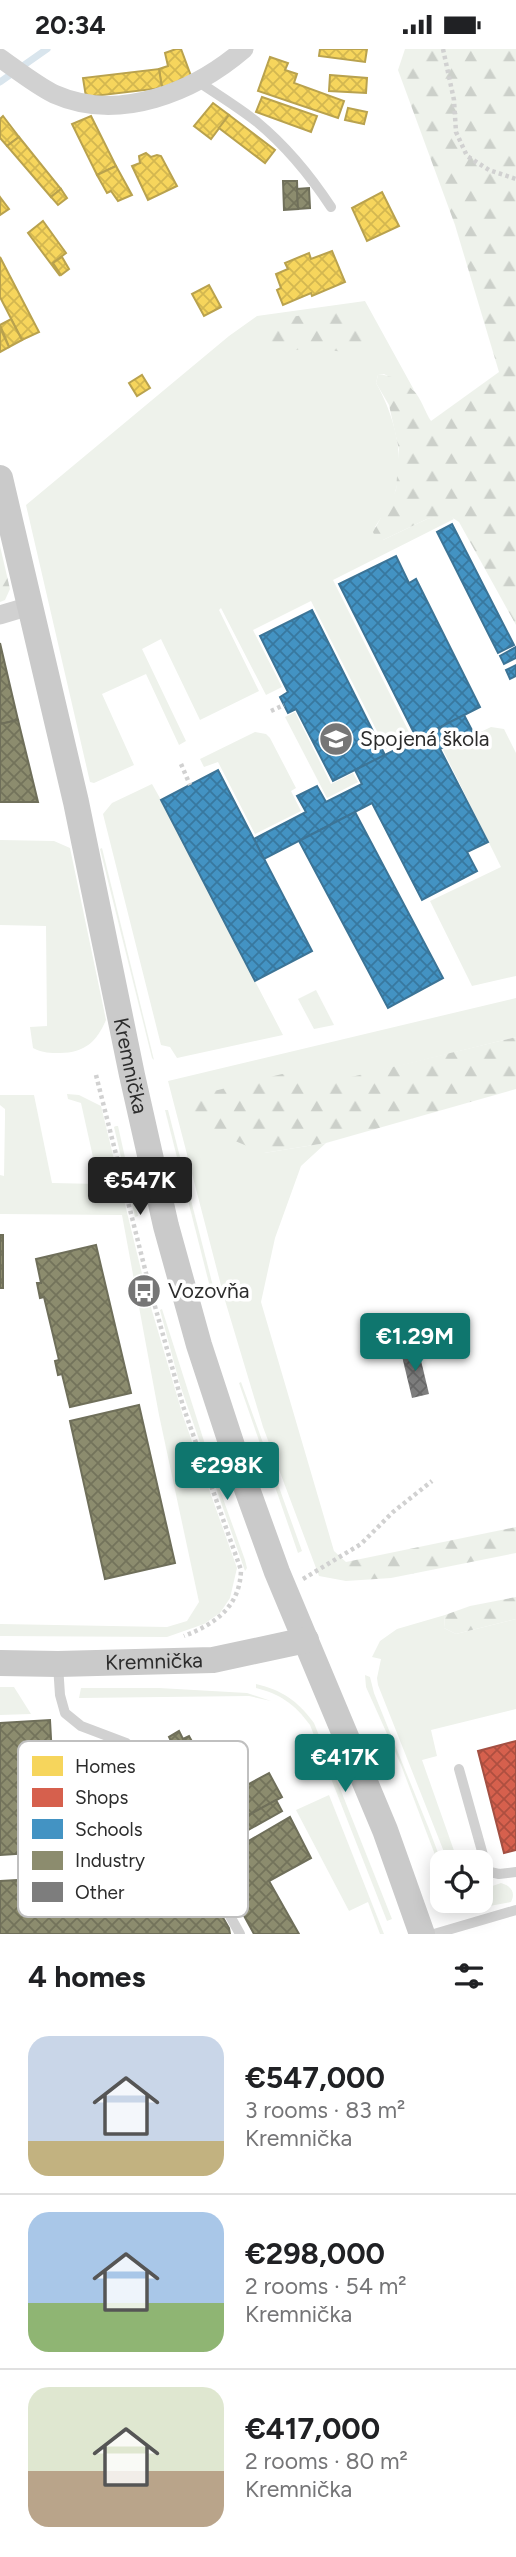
<!DOCTYPE html>
<html lang="en">
<head>
<meta charset="utf-8">
<style>
	body { margin:0; font-family:Figtree,sans-serif; background:#f2f2f2; color:#202124; height:100vh; display:flex; flex-direction:column; font-size:26px; white-space:nowrap }
	* { box-sizing:border-box; margin:0 }
	p { font-size:23px; color:#757577 }
	.icon { flex:none; width:38px; height:38px; fill:none; stroke:currentColor; stroke-width:2; stroke-linecap:round; stroke-linejoin:round }
	.map { position:relative; height:1885px; overflow:hidden }
	.panel { display:flex; flex-direction:column; background:#fff; flex:1 }
	.panel>* { flex:none }
	.tools { position:absolute; left:430px; top:1801px; display:grid; gap:14px }
	.tools a { display:grid; place-items:center; width:63px; height:63px; border-radius:14px; background:#fff; box-shadow:0 4px 18px #0003; font-size:35px }
	.price { position:absolute; translate:-50% -60px; padding:0 16px; border-radius:7px; background:#0f766e; color:#fff; font-size:23px; line-height:46px; filter:drop-shadow(0 2px 4px #0008) }
	.price::after { content:''; position:absolute; left:50%; top:42px; width:21px; height:16px; margin-left:-10px; background:inherit; clip-path:polygon(0 0,100% 0,50% 100%) }
	.price.selected { background:#222; color:#fff }
	ul { padding:0; list-style:none }
	li { display:flex; align-items:center; gap:21px; height:175px; padding:0 28px }
	li+li { border-top:2px solid #e0e0e0 }
	li span { display:grid; place-items:center; flex:none; width:196px; height:140px; border-radius:21px; color:#555 }
	li>.icon { margin-inline-start:auto }
	span .icon { width:84px; height:84px; fill:#fffc; stroke-width:1 }
	li b { font-size:30px }
	h2 { display:flex; justify-content:space-between; align-items:center; height:84px; padding:0 28px; font-size:30px }
	.status { display:flex; justify-content:space-between; align-items:center; height:49px; padding:0 35px; background:#fff; direction:ltr }
	.status svg { height:19px; fill:currentColor }
	.map>svg:first-child { display:block }
</style>
</head>
<body>
<div class="status"><b>20:34</b><svg viewBox="0 0 49 12"><path d="M0 12V9h3v3zM5 12V6h3v6zM10 12V3h3v9zM15 12V0h3v12zM26 1h20v11H26zM47 4h2v5h-2z"/></svg></div>
<div class="map">
<svg width="516" height="1885" viewBox="0 0 516 1885">
	<defs>
		<pattern id="forest-firs" width="22" height="20" patternUnits="userSpaceOnUse" patternTransform="scale(1.75)"><rect width="22" height="20" fill="#eef2eb"/><path d="M5 1l3.5 6h-7zM16 11l3.5 6h-7z" fill="#ccd0ca"/></pattern>
		<pattern id="homes-cross-hatch" width="8" height="8" patternUnits="userSpaceOnUse" patternTransform="scale(1.75)"><rect width="8" height="8" fill="#f6d55c"/><path d="M0 0l8 8M0 8l8-8" fill="none" stroke="#d3b750"/></pattern>
		<pattern id="shops-cross-hatch" width="8" height="8" patternUnits="userSpaceOnUse" patternTransform="scale(1.75)"><rect width="8" height="8" fill="#d6604d"/><path d="M0 0l8 8M0 8l8-8" fill="none" stroke="#ae4f40"/></pattern>
		<pattern id="schools-cross-hatch" width="8" height="8" patternUnits="userSpaceOnUse" patternTransform="scale(1.75)"><rect width="8" height="8" fill="#4393c3"/><path d="M0 0l8 8M0 8l8-8" fill="none" stroke="#38789f"/></pattern>
		<pattern id="industry-cross-hatch" width="8" height="8" patternUnits="userSpaceOnUse" patternTransform="scale(1.75)"><rect width="8" height="8" fill="#8c8c6e"/><path d="M0 0l8 8M0 8l8-8" fill="none" stroke="#73735b"/></pattern>
		<pattern id="building-cross-hatch" width="8" height="8" patternUnits="userSpaceOnUse" patternTransform="scale(1.75)"><rect width="8" height="8" fill="#7d7d7d"/><path d="M0 0l8 8M0 8l8-8" fill="none" stroke="#676767"/></pattern>
	</defs>
	<rect width="100%" height="100%" fill="#fff"/>
	<!-- green -->
	<g fill="#eef2eb">
		<path d="M365 252 414 341 384 325 378 326 376 334C393 364 405 404 396 440 393 453 382 467 375 478L383 491 427 470 448 465 454 470 333 531 411 687 386 700 311 552 253 581 282 638 266 646 221 559 219 561 259 642 200 671 161 590 142 600 186 692 179 696 146 625 102 645 134 716 94 734 90 733 26 456 229 287 257 267Z"/>
		<path d="M295 663 331 735 353 724 358 733 327 749 285 668Z"/>
		<path d="M491 678 504 680 516 704V927L472 937 430 852 501 818 443 701Z"/>
		<path d="M255 683 266 685 270 689 296 739 291 742 301 762 255 785 218 713 204 718 200 710Z"/>
		<path d="M152 735 161 751 283 986 177 1009 170 998 161 996 103 765 112 754Z"/>
		<path d="M0 791 54 792 70 799 106 971C97 992 85 1004 60 1004 50 1004 43 1004 33 999L30 978 47 977 46 877 0 876Z"/>
		<path d="M102 799 154 1011 152 1009 100 800Z"/>
		<path d="M316 941 334 976 314 980 298 950Z"/>
		<path d="M516 949V988L310 1039 264 1104 326 1094 301 1117 275 1189 261 1253 334 1502 346 1513V1532L319 1527 263 1378 224 1248 168 1032Z"/>
		<path d="M67 1045 79 1046 101 1057 145 1237 138 1240 143 1256 150 1255 183 1367 237 1519 230 1549 220 1564 204 1575 167 1588 0 1587V1575L167 1578 187 1572 199 1553 159 1366 122 1166 0 1165V1126L4 1127 5 1068V1060L0 1056V1046H34L52 1134 99 1135 81 1054 68 1050Z"/>
		<path d="M165 1061H168L216 1249 213 1250Z"/>
		<path d="M116 1077H118L138 1167 135 1168 114 1078Z"/>
		<path d="M162 1260 216 1430 245 1511 247 1519 245 1522 180 1336 160 1261Z"/>
		<path d="M241 1333 302 1502 298 1504 239 1334Z"/>
		<path d="M445 1566 444 1579 456 1585 516 1570V1660L431 1681 437 1707 422 1711 458 1813H448L378 1636 377 1629 381 1610 372 1608 380 1592 397 1580Z"/>
		<path d="M365 1626 370 1628 374 1644 429 1780 443 1817V1827L401 1716 366 1638Z"/>
		<path d="M256 1635C282 1641 298 1652 314 1674L392 1870 387 1872 310 1676C295 1655 280 1645 256 1639Z"/>
		<path d="M0 1638H14L31 1665 0 1666Z"/>
		<path d="M81 1639H159L247 1644 271 1652 249 1647 79 1649Z"/>
		<path d="M329 1746 384 1885H380L368 1853 349 1862 296 1761Z"/>
		<path d="M501 1834C511 1837 516 1843 511 1853L484 1858 482 1854 468 1852H481V1841Z"/>
	</g>
	<!-- forest -->
	<g fill="url(#forest-firs)">
		<path d="M405 0H516V576L459 473 448 466 427 470 383 491 376 490 373 483 396 441 399 401 389 356 376 334 378 326C388 324 407 334 414 342 421 349 425 363 431 372L499 323 455 176 398 21Z"/>
		<path d="M347 261 356 264 366 286 368 301 359 310 342 303 320 299 267 303 265 298 272 287 268 277 272 270Z"/>
		<path d="M0 497 10 540 5 551 0 553Z"/>
		<path d="M516 988V1040L326 1094 264 1104 185 1071V1058L194 1047 282 1025 304 1027 310 1038Z"/>
		<path d="M516 1478V1504L391 1529 346 1532V1513Z"/>
		<path d="M516 1548V1570L456 1585 444 1579 445 1566 470 1557Z"/>
	</g>
	<!-- homes -->
	<g fill="url(#homes-cross-hatch)" stroke="#b9a24e" stroke-width="2">
		<path d="M176 0H181L191 27 162 39 159 20 168 17 165 4Z"/>
		<path d="M320 0H367L365 13 319 7Z"/>
		<path d="M270 8 288 14 285 21 297 25 294 34 344 52 338 69 258 42Z"/>
		<path d="M159 20 162 39 86 48 83 29Z"/>
		<path d="M330 26 367 29 366 44 329 42Z"/>
		<path d="M262 48 317 67 311 83 256 63Z"/>
		<path d="M213 54 229 66 211 90 194 77Z"/>
		<path d="M348 59 367 63 364 75 345 71Z"/>
		<path d="M229 66 275 101 265 114 219 79Z"/>
		<path d="M3 67 19 88 7 97 0 89V70Z"/>
		<path d="M91 67 116 117 97 126 72 75Z"/>
		<path d="M19 88 61 140 51 148 7 97Z"/>
		<path d="M146 104 151 108 157 106 161 107 177 137 148 151 132 117 140 114 139 107Z"/>
		<path d="M116 117 132 146 118 152 111 142 107 144 97 126Z"/>
		<path d="M61 140 67 149 58 156 51 148Z"/>
		<path d="M382 143 399 177 367 192 352 159Z"/>
		<path d="M0 148 9 160 0 166Z"/>
		<path d="M43 172 66 204 53 214 60 227 28 184Z"/>
		<path d="M332 202 345 233 312 247 311 244 283 256 277 241 281 239 276 225 288 220 285 214 309 204 311 210Z"/>
		<path d="M0 208 39 283 22 291 0 248Z"/>
		<path d="M62 208 69 220 61 226 53 214Z"/>
		<path d="M209 236 221 258 204 267 192 245Z"/>
		<path d="M11 270 22 291 9 298 0 276Z"/>
		<path d="M0 279 9 298 0 303Z"/>
		<path d="M142 326 150 339 137 347 129 334Z"/>
	</g>
	<!-- shops -->
	<path fill="url(#shops-cross-hatch)" stroke="#a35043" stroke-width="2" d="M516 1692V1801L504 1804 478 1702Z"/>
	<!-- schools -->
	<g fill="url(#schools-cross-hatch)" stroke="#3c7496" stroke-width="2">
		<path d="M452 475 514 596 498 604 437 483Z"/>
		<path d="M396 507 409 534 416 530 480 658 417 690 339 535Z"/>
		<path d="M312 561 385 706 333 732 296 660 288 664 280 648 288 643 260 587Z"/>
		<path d="M516 598V609L504 615 500 607Z"/>
		<path d="M516 616V627L510 630 506 621Z"/>
		<path d="M464 666 473 683 440 700 488 793 467 803 477 822 422 851 372 754 264 810 254 790 306 763 297 747 317 737 326 753 362 735 355 721Z"/>
		<path d="M218 721 312 902 255 932 161 751Z"/>
		<path d="M355 763 443 929 388 959 299 792Z"/>
	</g>
	<!-- industry -->
	<g fill="url(#industry-cross-hatch)" stroke="#6f6f5a" stroke-width="2">
		<path d="M283 132H297L298 160 284 161Z"/>
		<path d="M309 139 310 159 298 160 297 140Z"/>
		<path d="M0 594 18 671 0 675Z"/>
		<path d="M18 671 30 720 38 753H0V675Z"/>
		<rect x="0" y="1186" width="3" height="53"/>
		<path d="M96 1196 131 1344 70 1358 62 1325 58 1326 55 1312 59 1311 44 1248 40 1249 37 1234H41L36 1210Z"/>
		<path d="M139 1356 175 1514 105 1530 70 1372Z"/>
		<path d="M50 1671 58 1818 38 1819 36 1795H29L30 1804 0 1806V1674Z"/>
		<path d="M179 1682 183 1690 189 1687 243 1784 209 1803 188 1765 182 1768 167 1741 173 1738 155 1706 173 1696 169 1688Z"/>
		<path d="M269 1724 282 1748 236 1773 223 1749Z"/>
		<path d="M127 1728 131 1802 186 1799 187 1846 206 1839 229 1879 230 1885H0V1832L71 1828 64 1731Z"/>
		<path d="M276 1751 282 1762 243 1784 236 1773Z"/>
		<path d="M290 1768 311 1809 269 1832 299 1885H254L214 1812Z"/>
	</g>
	<g fill="none" stroke-linecap="round" stroke-linejoin="round">
		<!-- stream -->
		<path stroke="#d9e5ed" stroke-width="7" d="M0 33 47 0"/>
	</g>
	<!-- building -->
	<path fill="url(#building-cross-hatch)" d="M418 1299 429 1345 412 1349 401 1303Z"/>
	<g fill="none" stroke-linecap="round" stroke-linejoin="round">
		<!-- path -->
		<g stroke="#d1d1d1" stroke-width="4.5" stroke-dasharray="3.5 3.5" stroke-linecap="butt">
			<path d="M443 0 454 51 456 83 467 107 489 121 516 130"/>
			<path d="M271 662 284 656"/>
			<path d="M181 715 190 736"/>
			<path d="M96 1026 149 1236 183 1357 241 1521C240 1558 215 1575 184 1587"/>
			<path d="M303 1530 361 1495 393 1463 432 1432"/>
		</g>
		<!-- lane -->
		<g stroke="#d1d1d1" stroke-width="10">
			<path d="M199 33C218 46 238 58 257 73 286 97 310 126 331 158"/>
			<path d="M58 1616 60 1646 65 1664 81 1677 126 1694 140 1705 240 1885"/>
			<path d="M459 1720 485 1813 490 1823 499 1825 516 1823"/>
			<path d="M434 1885 516 1861"/>
		</g>
		<!-- street -->
		<g stroke="#d1d1d1" stroke-width="19">
			<path d="M0 9C17 21 36 36 54 45 119 74 194 43 244 0"/>
			<path d="M0 566 30 557"/>
		</g>
		<!-- secondary -->
		<g stroke="#cacaca" stroke-width="26">
			<path id="s1" d="M0 429 76 753 132 1026 166 1177 199 1296 238 1415 277 1523 385 1781 422 1885"/>
			<path id="s2" d="M0 1614 58 1615 213 1611 306 1591"/>
		</g>
	</g>
	<!-- icons -->
	<defs>
		<g id="school-disc" transform="scale(1.75)"><circle r="9.5" fill="#767676" stroke="#fff"/><path d="M0-5L7-2L0 1L-7-2ZM-4 1L0 2.5L4 1V4Q0 6-4 4Z" fill="#fff"/></g>
		<g id="bus-disc" transform="scale(1.75)"><circle r="9.5" fill="#767676" stroke="#fff"/><path d="M-5-6H5V4H4V6H2V4H-2V6H-4V4H-5ZM-3.5-4V0h7V-4ZM-3.5 1.2v1.5H-2V1.2ZM2 1.2v1.5H3.5V1.2Z" fill="#fff"/></g>
	</defs>
	<g fill-rule="evenodd">
		<use href="#school-disc" x="336" y="690"/>
		<use href="#bus-disc" x="144" y="1242"/>
	</g>
	<g text-anchor="middle" stroke-width="7" stroke-linejoin="round" paint-order="stroke">
		<!-- poi labels -->
		<g font-size="21" fill="#2c2c2c" stroke="#fff" text-anchor="start">
			<text x="360" y="697">Spojená škola</text>
			<text x="168" y="1249">Vozovňa</text>
		</g>
		<!-- street labels -->
		<g font-size="21" fill="#2c2c2c" stroke="#fff">
			<text dy="7" stroke="none"><textPath href="#s1" startOffset="602">Kremnička</textPath></text>
			<text dy="7" stroke="none"><textPath href="#s2" startOffset="154">Kremnička</textPath></text>
		</g>
	</g>
	<!-- legend -->
	<rect x="18" y="1692" width="230" height="176" rx="10" fill="#fff" stroke="#c0c0c0" stroke-width="2"/>
	<rect x="32" y="1707" width="31" height="20" fill="#f6d55c"/>
	<rect x="32" y="1739" width="31" height="19" fill="#d6604d"/>
	<rect x="32" y="1770" width="31" height="20" fill="#4393c3"/>
	<rect x="32" y="1802" width="31" height="19" fill="#8c8c6e"/>
	<rect x="32" y="1833" width="31" height="20" fill="#7d7d7d"/>
	<g font-size="19" fill="#2c2c2c">
		<text x="75" y="1724">Homes</text>
		<text x="75" y="1755">Shops</text>
		<text x="75" y="1787">Schools</text>
		<text x="75" y="1818">Industry</text>
		<text x="75" y="1850">Other</text>
	</g>
</svg>
<div class="tools">
<a><svg class="icon" aria-label="locate" viewBox="0 0 24 24"><circle cx="12" cy="12" r="6"/><path d="M12 2v4M12 18v4M2 12h4M18 12h4"/></svg></a>
</div>
<b class="price selected" style="left:140px;top:1168px">€547K</b>
<b class="price" style="left:415px;top:1324px">€1.29M</b>
<b class="price" style="left:227px;top:1453px">€298K</b>
<b class="price" style="left:345px;top:1745px">€417K</b>
</div>
<section class="panel">
<h2>4 homes<svg class="icon" aria-label="filters" viewBox="0 0 24 24"><path d="M4 7h16M4 17h16"/><circle cx="9" cy="7" r="2"/><circle cx="15" cy="17" r="2"/></svg></h2>
<ul>
<li><span style="background:linear-gradient(#c9d6e8 75%,#c2b280 0)"><svg class="icon" aria-label="home" viewBox="0 0 24 24"><path d="M3 11l9-7 9 7M6 9v11h12V9"/></svg></span><div><b>€547,000</b><p>3 rooms · 83 m²</p><p>Kremnička</p></div></li>
<li><span style="background:linear-gradient(#a9c7e8 65%,#8fb573 0)"><svg class="icon" aria-label="home" viewBox="0 0 24 24"><path d="M3 11l9-7 9 7M6 9v11h12V9"/></svg></span><div><b>€298,000</b><p>2 rooms · 54 m²</p><p>Kremnička</p></div></li>
<li><span style="background:linear-gradient(#dfe7d0 60%,#b9a48a 0)"><svg class="icon" aria-label="home" viewBox="0 0 24 24"><path d="M3 11l9-7 9 7M6 9v11h12V9"/></svg></span><div><b>€417,000</b><p>2 rooms · 80 m²</p><p>Kremnička</p></div></li>
</ul>
</section>
</body>
</html>
